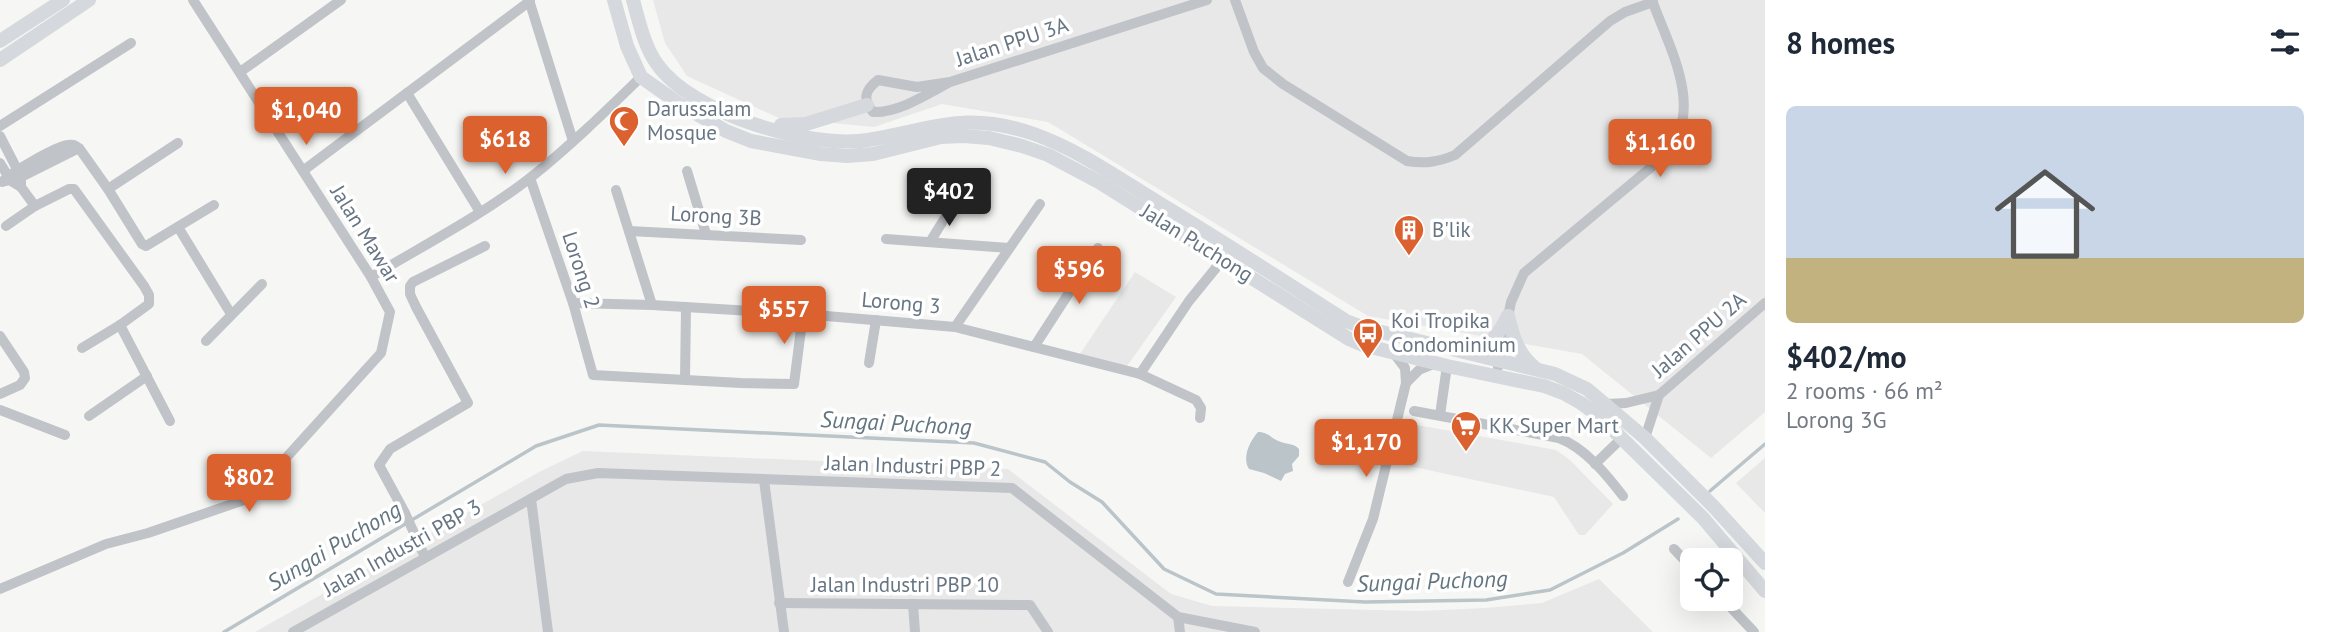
<!DOCTYPE html>
<html lang="en">
<head>
<meta charset="utf-8">
<style>
	body { margin:0; font-family:"PT Sans",sans-serif; background:#f6f6f7; color:#1f2937; height:100vh; display:flex; flex-direction:column; font-size:26px; white-space:nowrap }
	* { box-sizing:border-box; margin:0 }
	p { font-size:23px; color:#747a83 }
	.icon { flex:none; width:38px; height:38px; fill:none; stroke:currentColor; stroke-width:2; stroke-linecap:round; stroke-linejoin:round }
	.map { position:relative; flex:1; overflow:hidden }
	.sheet { display:flex; flex-direction:column; background:#fff; width:560px }
	.sheet>* { flex:none }
	.tools { position:absolute; left:1680px; top:548px; display:grid; gap:14px }
	.tools a { display:grid; place-items:center; width:63px; height:63px; border-radius:10px; background:#fff; box-shadow:0 7px 28px #0002; font-size:35px }
	.price { position:absolute; translate:-50% -60px; padding:0 16px; border-radius:7px; background:#db612f; color:#fff; font-size:23px; line-height:46px; filter:drop-shadow(0 2px 4px #0008) }
	.price::after { content:''; position:absolute; left:50%; top:42px; width:21px; height:16px; margin-left:-10px; background:inherit; clip-path:polygon(0 0,100% 0,50% 100%) }
	.price.selected { background:#222; color:#fff }
	ul { padding:0; list-style:none }
	li { display:grid; align-content:center; gap:14px; height:371px; padding:0 21px }
	li+li { border-top:2px solid #e0e1e3 }
	li span { display:grid; place-items:center; height:217px; border-radius:10px; color:#555 }
	li>.icon { margin-inline-start:auto }
	span .icon { width:126px; height:126px; fill:#fffc; stroke-width:1 }
	li b { font-size:30px }
	h2 { display:flex; justify-content:space-between; align-items:center; height:84px; padding:0 21px; font-size:30px }
	main { display:flex; flex:1; min-height:0 }
	.map>svg:first-child { display:block }
</style>
</head>
<body>
<main>
<div class="map">
<svg width="1765" height="632" viewBox="0 0 1765 632">
	<rect width="100%" height="100%" fill="#f6f7f4"/>
	<!-- built -->
	<g fill="#e7e8e7">
		<path d="M653 0H1765V412L1711 458 1582 354 1368 316 1048 122 942 104 874 127 779 118 687 76 665 43Z"/>
		<path d="M1135 272 1176 297 1127 366 1080 354Z"/>
		<path d="M1406 423 1556 450 1570 460 1613 504 1585 535H1579L1554 497 1400 464Z"/>
		<path d="M583 451 1008 469 1171 594 1212 606 1419 611 1485 608 1542 603 1599 579 1653 632H255L541 471Z"/>
		<path d="M1765 458V513L1736 483Z"/>
	</g>
	<!-- water -->
	<path fill="#bac4c9" d="M1258 432C1269 432 1271 439 1281 442 1290 445 1293 443 1299 449V456L1292 464 1293 471 1285 474 1281 481 1264 473 1249 469C1242 458 1249 442 1258 432Z"/>
	<g fill="none" stroke-linecap="round" stroke-linejoin="round">
		<!-- stream -->
		<g stroke="#bac4c9" stroke-width="3.5">
			<path d="M1710 491 1765 444"/>
			<path d="M224 632 536 446 599 425 974 443 1045 462 1070 482 1102 502 1164 569 1216 594 1365 602 1486 600 1550 590 1623 553 1678 519"/>
		</g>
		<!-- minor -->
		<g stroke="#c0c3c7" stroke-width="10">
			<path d="M529 0 573 141"/>
			<path d="M1235 0 1254 52 1263 68 1283 84 1407 161C1425 164 1438 162 1455 155L1610 21 1625 12 1653 2"/>
			<path d="M240 72 341 0"/>
			<path d="M950 82C927 94 899 113 873 112 862 99 865 90 878 80L917 87 950 82 1207 0"/>
			<path d="M407 93 480 212"/>
			<path d="M0 126 131 43"/>
			<path d="M0 136 21 177V187L11 181 0 163"/>
			<path d="M79 148 21 177 2 182C11 172 55 147 68 145 74 144 74 145 79 148L108 189 142 244 146 246 214 205"/>
			<path d="M304 170 530 1"/>
			<path d="M687 171 706 234"/>
			<path d="M530 178 573 303 593 375 741 383 794 384 803 314"/>
			<path d="M21 187 35 206"/>
			<path d="M108 189 178 143"/>
			<path d="M616 190 652 305"/>
			<path d="M6 226 35 206 69 189H74L144 286 149 295V304L120 325 82 348"/>
			<path d="M178 227 231 314"/>
			<path d="M629 231 801 240"/>
			<path d="M886 239 1009 248"/>
			<path d="M930 242 967 182"/>
			<path d="M371 277C424 245 481 216 530 178 569 147 605 112 641 77"/>
			<path d="M573 303 652 305 803 314 955 327 1140 374 1196 400 1201 408 1200 418"/>
			<path d="M120 325 170 421"/>
			<path d="M955 327 1040 204"/>
			<path d="M0 336 24 372 25 378 20 385 0 394"/>
			<path d="M206 341 262 284"/>
			<path d="M1034 347 1098 248"/>
			<path d="M869 363 876 320"/>
			<path d="M1498 367 1511 302 1524 273 1667 154C1705 107 1669 48 1652 0"/>
			<path d="M1140 374 1189 301 1224 258"/>
			<path d="M685 380 686 307"/>
			<path d="M1406 383 1419 370 1436 363"/>
			<path d="M1607 404 1626 403 1659 395"/>
			<path d="M0 410 65 435"/>
			<path d="M1414 411 1559 438C1585 448 1606 474 1623 496"/>
			<path d="M1440 415 1447 366"/>
			<path d="M89 416 147 376"/>
			<path d="M1645 438 1659 395 1765 303"/>
			<path d="M1595 464 1622 438"/>
			<path d="M764 480 784 632"/>
			<path d="M531 499 548 632"/>
			<path d="M1674 549 1692 568"/>
			<path d="M425 557 405 513 379 465 390 449 468 403 416 307 410 294V286L413 282 485 246"/>
			<path d="M1348 582 1373 519 1406 383 1405 368 1393 352"/>
			<path d="M0 589 106 544 148 533 244 500 257 490 381 353 390 312 371 277 193 0"/>
			<path d="M1722 598 1754 632"/>
			<path d="M779 603 1030 605 1048 632"/>
			<path d="M913 604 915 632"/>
			<path d="M1178 617 1180 632"/>
			<path d="M293 632 566 479 598 473 1012 488 1178 617 1255 632"/>
		</g>
		<!-- secondary -->
		<g stroke="#d5d8dc" stroke-width="14">
			<path d="M0 41 63 0"/>
			<path d="M0 60 89 0"/>
		</g>
		<!-- primary -->
		<g stroke="#d5d8dc" stroke-width="14">
			<path d="M614 0 627 46 641 77 678 103 726 131 751 141 821 154 847 156 873 154 941 137 963 136 989 138 1022 146 1048 155 1099 182 1349 339 1363 345 1447 366 1544 386 1563 393 1581 403 1599 416 1703 518 1765 591"/>
			<path d="M633 0C639 21 644 46 657 64 692 114 810 149 868 140 934 129 965 110 1034 134 1079 150 1118 178 1159 203 1222 241 1284 281 1346 321L1365 328 1555 374 1587 389 1645 438 1714 507 1765 563"/>
			<path d="M781 125 806 124 867 105"/>
			<path d="M1508 316C1513 337 1518 354 1535 368"/>
			<path d="M1463 348C1490 349 1496 338 1508 316"/>
		</g>
	</g>
	<!-- icons -->
	<defs>
		<g id="mosque-pin" transform="scale(1.575)"><path d="M0 17L-7.5 6A9.5 9.5 0 1 1 7.5 6Z" fill="#db612f" stroke="#fff"/><path d="M3.5-4.9A6 6 0 1 0 3.5 4.9A5 5 0 1 1 3.5-4.9Z" fill="#fff"/></g>
		<g id="building-pin" transform="scale(1.575)"><path d="M0 17L-7.5 6A9.5 9.5 0 1 1 7.5 6Z" fill="#db612f" stroke="#fff"/><path d="M-4-6H4V6H1V3H-1V6H-4ZM-2.5-4.3h1.7v1.8h-1.7ZM.8-4.3h1.7v1.8H.8ZM-2.5-1h1.7V.8h-1.7ZM.8-1h1.7V.8H.8Z" fill="#fff"/></g>
		<g id="bus-pin" transform="scale(1.575)"><path d="M0 17L-7.5 6A9.5 9.5 0 1 1 7.5 6Z" fill="#db612f" stroke="#fff"/><path d="M-5-6H5V4H4V6H2V4H-2V6H-4V4H-5ZM-3.5-4V0h7V-4ZM-3.5 1.2v1.5H-2V1.2ZM2 1.2v1.5H3.5V1.2Z" fill="#fff"/></g>
		<g id="supermarket-pin" transform="scale(1.575)"><path d="M0 17L-7.5 6A9.5 9.5 0 1 1 7.5 6Z" fill="#db612f" stroke="#fff"/><path d="M-6-5.5h2.5l.6 2H6L4.5 2H-2.5L-4.4-4H-6ZM-1.5 3.2a1.3 1.3 0 1 0 .1 0ZM3 3.2a1.3 1.3 0 1 0 .1 0Z" fill="#fff"/></g>
	</defs>
	<g fill-rule="evenodd">
		<use href="#mosque-pin" x="624" y="121"/>
		<use href="#building-pin" x="1409" y="230"/>
		<use href="#bus-pin" x="1368" y="333"/>
		<use href="#supermarket-pin" x="1466" y="426"/>
	</g>
	<g text-anchor="middle" stroke-width="7" stroke-linejoin="round" paint-order="stroke">
		<!-- street labels -->
		<g font-size="21" fill="#677583" stroke="#fff">
			<text transform="translate(1012 42) rotate(-18)" y="7">Jalan PPU 3A</text>
			<text transform="translate(716 216) rotate(3)" y="7">Lorong 3B</text>
			<text transform="translate(365 234) rotate(58)" y="7">Jalan Mawar</text>
			<text transform="translate(1197 243) rotate(32)" y="7">Jalan Puchong</text>
			<text transform="translate(581 270) rotate(72)" y="7">Lorong 2</text>
			<text transform="translate(901 303) rotate(5)" y="7">Lorong 3</text>
			<text transform="translate(1699 335) rotate(-41)" y="7">Jalan PPU 2A</text>
			<text transform="translate(913 466) rotate(2)" y="7">Jalan Industri PBP 2</text>
			<text transform="translate(402 548) rotate(-29)" y="7">Jalan Industri PBP 3</text>
			<text x="905" y="592">Jalan Industri PBP 10</text>
		</g>
		<!-- poi labels -->
		<g font-size="21" fill="#677583" stroke="#fff" text-anchor="start">
			<text x="647" y="116">Darussalam<tspan x="647" dy="24">Mosque</tspan></text>
			<text x="1432" y="237">B'lik</text>
			<text x="1391" y="328">Koi Tropika<tspan x="1391" dy="24">Condominium</tspan></text>
			<text x="1489" y="433">KK Super Mart</text>
		</g>
		<!-- water labels -->
		<g font-size="23" font-style="italic" fill="#63767f" stroke="#fff">
			<text transform="translate(896 423) rotate(3)" y="8">Sungai Puchong</text>
			<text transform="translate(334 546) rotate(-31)" y="8">Sungai Puchong</text>
			<text transform="translate(1432 581) rotate(-2)" y="8">Sungai Puchong</text>
		</g>
	</g>
</svg>
<div class="tools">
<a><svg class="icon" aria-label="locate" viewBox="0 0 24 24"><circle cx="12" cy="12" r="6"/><path d="M12 2v4M12 18v4M2 12h4M18 12h4"/></svg></a>
</div>
<b class="price" style="left:306px;top:147px">$1,040</b>
<b class="price" style="left:505px;top:176px">$618</b>
<b class="price" style="left:1660px;top:179px">$1,160</b>
<b class="price selected" style="left:949px;top:228px">$402</b>
<b class="price" style="left:1079px;top:306px">$596</b>
<b class="price" style="left:784px;top:346px">$557</b>
<b class="price" style="left:1366px;top:479px">$1,170</b>
<b class="price" style="left:249px;top:514px">$802</b>
</div>
<section class="sheet">
<h2>8 homes<svg class="icon" aria-label="filters" viewBox="0 0 24 24"><path d="M4 7h16M4 17h16"/><circle cx="9" cy="7" r="2"/><circle cx="15" cy="17" r="2"/></svg></h2>
<ul>
<li><span style="background:linear-gradient(#c9d6e8 70%,#c2b280 0)"><svg class="icon" aria-label="home" viewBox="0 0 24 24"><path d="M3 11l9-7 9 7M6 9v11h12V9"/></svg></span><div><b>$402/mo</b><p>2 rooms · 66 m²</p><p>Lorong 3G</p></div></li>
</ul>
</section>
</main>
</body>
</html>
